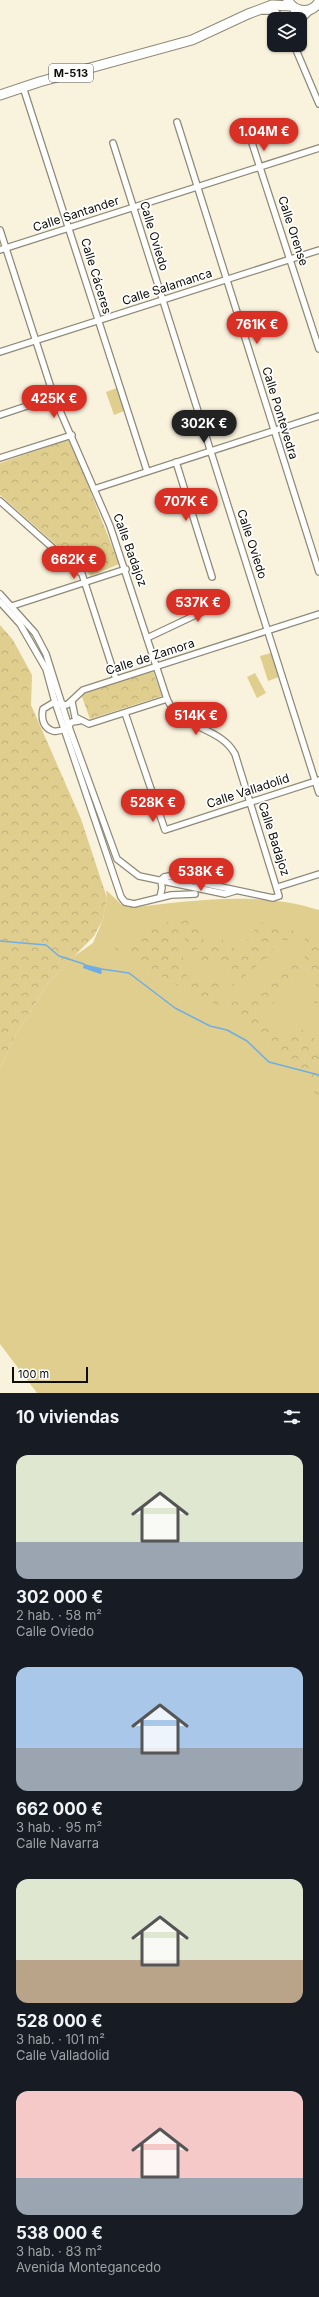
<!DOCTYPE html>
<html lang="es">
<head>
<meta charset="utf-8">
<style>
	body { margin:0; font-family:Inter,sans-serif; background:#20242c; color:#f1f3f6; height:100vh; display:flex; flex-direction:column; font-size:15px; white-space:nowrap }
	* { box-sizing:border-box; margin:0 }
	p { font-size:13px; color:#9ea1a6 }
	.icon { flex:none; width:22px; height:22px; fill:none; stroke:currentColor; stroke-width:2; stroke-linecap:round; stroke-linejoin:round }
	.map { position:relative; height:1393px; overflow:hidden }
	.details { display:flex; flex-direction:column; background:#171b24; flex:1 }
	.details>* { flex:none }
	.fabs { position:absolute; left:267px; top:12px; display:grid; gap:8px }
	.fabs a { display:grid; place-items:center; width:40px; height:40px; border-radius:8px; background:#171b24; box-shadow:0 1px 3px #0004; font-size:20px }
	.scale { position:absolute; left:12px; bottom:10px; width:76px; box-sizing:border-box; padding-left:4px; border:2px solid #0e0d06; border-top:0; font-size:11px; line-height:14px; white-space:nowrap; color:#0e0d06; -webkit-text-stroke:3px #fff; paint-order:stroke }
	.price { position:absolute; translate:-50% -34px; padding:0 9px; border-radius:14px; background:#d93025; color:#fff; font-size:13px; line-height:26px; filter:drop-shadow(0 1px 2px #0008) }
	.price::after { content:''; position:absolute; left:50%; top:24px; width:12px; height:9px; margin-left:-6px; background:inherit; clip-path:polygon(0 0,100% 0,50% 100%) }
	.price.on { background:#222; color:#fff }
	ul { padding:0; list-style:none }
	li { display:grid; align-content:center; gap:8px; height:212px; padding:0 16px }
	li span { display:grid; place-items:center; height:124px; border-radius:12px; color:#555 }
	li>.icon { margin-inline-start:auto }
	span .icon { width:72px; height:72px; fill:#fffc; stroke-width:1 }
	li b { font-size:17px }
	h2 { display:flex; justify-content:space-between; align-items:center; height:48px; padding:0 16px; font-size:17px }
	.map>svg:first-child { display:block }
</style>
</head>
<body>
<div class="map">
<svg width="319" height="1393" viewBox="0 0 319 1393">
	<defs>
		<pattern id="forest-crowns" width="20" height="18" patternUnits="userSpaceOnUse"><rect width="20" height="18" fill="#e0ce8e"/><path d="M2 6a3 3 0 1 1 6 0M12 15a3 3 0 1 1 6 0" fill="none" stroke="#bfb079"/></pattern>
	</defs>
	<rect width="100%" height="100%" fill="#f9f3de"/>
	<!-- green -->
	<g fill="#e0ce8e">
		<path d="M117 388 124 411 114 415 106 392Z"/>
		<path d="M271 653 279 677 268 681 260 656Z"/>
		<path d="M255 673 266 693 257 698 247 677Z"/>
		<path d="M106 890 122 905 135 907C196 900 259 891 319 910V1393H37L0 1344V1068L15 1036 48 983 73 957 93 943 103 919 107 898Z"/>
	</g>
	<!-- forest -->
	<g fill="url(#forest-crowns)">
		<path d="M67 440 71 442 119 564 91 576 0 495V463Z"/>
		<path d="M0 625 13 640 32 675 31 705 81 819 107 898 103 919 94 936 48 983 15 1036 0 1068Z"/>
		<path d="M153 671 162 696 90 719 81 694Z"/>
		<path d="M186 913 195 920 206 946 188 952 183 932 169 940 182 954 187 977 231 980 222 964 198 963 219 937 246 957 252 951 240 922 253 933 260 919 270 933 271 922 289 927 294 931 288 940H275L271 955 218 997 230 1003 247 999 291 961 311 964 299 951 306 937 316 943 319 954V1002L314 1005 317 973 297 976 271 995 276 1001 260 1012 287 1037 301 1029 319 1042V1100L296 1065 268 1038 242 1018 169 981 141 962 114 949Z"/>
	</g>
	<!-- water -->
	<path fill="#6eaee4" d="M84 964 101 968 102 973 100 974 83 968Z"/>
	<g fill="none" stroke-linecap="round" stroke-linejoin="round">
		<!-- stream -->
		<g stroke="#6eaee4" stroke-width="1.5">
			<path d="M0 941 46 945 59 956 84 964"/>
			<path d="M101 969 129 973 175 1008 210 1026 227 1030 247 1041 269 1062 319 1075"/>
		</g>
		<!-- street casing -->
		<g stroke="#8f8a77" stroke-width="8">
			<g id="street">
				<path d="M293 7 295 19"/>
				<path d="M263 11H275L282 19"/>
				<path d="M300 21 311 10"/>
				<path d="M294 45 319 104"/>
				<path d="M23 87 147 471"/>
				<path d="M177 122 319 572"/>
				<path d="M113 143 319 793"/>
				<path d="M252 143 319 349"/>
				<path d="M0 230 54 397 110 526 167 699C180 729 220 726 235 754L279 896 273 898 169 876 164 877 161 880"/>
				<path d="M0 250 319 148"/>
				<path d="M0 352 319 250"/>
				<path d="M0 415 54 397"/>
				<path d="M0 458 72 435"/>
				<path d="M176 462 212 577"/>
				<path d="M94 489 319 416"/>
				<path d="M0 501 82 574 116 679"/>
				<path d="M0 594 35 633 46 654 69 727 117 859 139 876 225 894 235 891"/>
				<path d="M0 602 20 624 46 669 55 702 121 897 125 902 134 904 171 895 195 894"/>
				<path d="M12 606 126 569"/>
				<path d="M147 638 221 603 218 594"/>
				<path d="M72 702 75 717 89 724 167 699"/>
				<path d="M125 713 165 830 319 780"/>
				<path d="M79 721 72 722C67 729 61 732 53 731 43 728 41 718 43 709L53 703 67 705 83 690 319 614"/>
				<path d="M278 887 319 874"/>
				<path d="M160 897 162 888 161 880"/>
			</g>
		</g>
		<!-- primary casing -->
		<g stroke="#8f8a77" stroke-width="11">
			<g id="primary">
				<path d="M288 1C296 13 311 14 319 2"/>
				<path d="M0 95 39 82 192 40 248 14 272 5 291 6"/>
			</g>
		</g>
		<!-- street -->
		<use href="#street" stroke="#fff" stroke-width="5.5"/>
		<!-- primary -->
		<use href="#primary" stroke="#fff" stroke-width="9"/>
	</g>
	<g text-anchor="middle" stroke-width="3.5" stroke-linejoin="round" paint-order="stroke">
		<!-- shield labels -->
		<rect fill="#fff" stroke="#565651" stroke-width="1" x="49" y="64" width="44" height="18" rx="3"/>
		<g font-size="11" font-weight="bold" fill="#0e0d06">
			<text x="71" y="77">M-513</text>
		</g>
		<!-- street labels -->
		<g font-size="12" fill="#0e0d06" stroke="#fff">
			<text transform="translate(76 214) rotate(-18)" y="4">Calle Santander</text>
			<text transform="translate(293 231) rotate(72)" y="4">Calle Orense</text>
			<text transform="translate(154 236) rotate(73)" y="4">Calle Oviedo</text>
			<text transform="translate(96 276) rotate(73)" y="4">Calle Cáceres</text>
			<text transform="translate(167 287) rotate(-18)" y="4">Calle Salamanca</text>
			<text transform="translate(280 413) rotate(73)" y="4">Calle Pontevedra</text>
			<text transform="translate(252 544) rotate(72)" y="4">Calle Oviedo</text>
			<text transform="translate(130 550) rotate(70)" y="4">Calle Badajoz</text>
			<text transform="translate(150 657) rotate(-18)" y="4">Calle de Zamora</text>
			<text transform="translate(248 791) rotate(-18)" y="4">Calle Valladolid</text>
			<text transform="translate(274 839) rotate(72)" y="4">Calle Badajoz</text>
		</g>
	</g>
</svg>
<div class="fabs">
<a><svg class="icon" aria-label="layers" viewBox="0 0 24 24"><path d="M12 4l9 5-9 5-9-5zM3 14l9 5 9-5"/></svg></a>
</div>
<div class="scale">100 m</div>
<b class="price" style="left:264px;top:152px">1.04M €</b>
<b class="price" style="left:257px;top:345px">761K €</b>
<b class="price" style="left:54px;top:419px">425K €</b>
<b class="price on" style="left:204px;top:444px">302K €</b>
<b class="price" style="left:186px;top:522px">707K €</b>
<b class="price" style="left:74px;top:580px">662K €</b>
<b class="price" style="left:198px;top:623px">537K €</b>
<b class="price" style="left:196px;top:736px">514K €</b>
<b class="price" style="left:153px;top:823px">528K €</b>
<b class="price" style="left:201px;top:892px">538K €</b>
</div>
<section class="details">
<h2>10 viviendas<svg class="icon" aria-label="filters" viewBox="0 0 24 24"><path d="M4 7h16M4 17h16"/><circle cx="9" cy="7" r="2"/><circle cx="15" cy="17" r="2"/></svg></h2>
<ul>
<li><span style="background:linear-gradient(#dfe7d0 70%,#9aa5b1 0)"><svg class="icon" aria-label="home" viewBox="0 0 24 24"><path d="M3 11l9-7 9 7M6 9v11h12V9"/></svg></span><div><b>302 000 €</b><p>2 hab. · 58 m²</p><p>Calle Oviedo</p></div></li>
<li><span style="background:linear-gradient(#a9c7e8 65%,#9aa5b1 0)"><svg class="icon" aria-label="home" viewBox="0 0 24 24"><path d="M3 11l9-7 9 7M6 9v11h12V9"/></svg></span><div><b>662 000 €</b><p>3 hab. · 95 m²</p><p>Calle Navarra</p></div></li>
<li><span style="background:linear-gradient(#dfe7d0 65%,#b9a48a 0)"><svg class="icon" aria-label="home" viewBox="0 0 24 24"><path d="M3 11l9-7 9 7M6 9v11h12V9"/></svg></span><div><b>528 000 €</b><p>3 hab. · 101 m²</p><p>Calle Valladolid</p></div></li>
<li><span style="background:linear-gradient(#f6c9c9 70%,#9aa5b1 0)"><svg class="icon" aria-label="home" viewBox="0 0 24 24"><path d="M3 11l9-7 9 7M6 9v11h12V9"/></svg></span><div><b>538 000 €</b><p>3 hab. · 83 m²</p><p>Avenida Montegancedo</p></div></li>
</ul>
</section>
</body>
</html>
